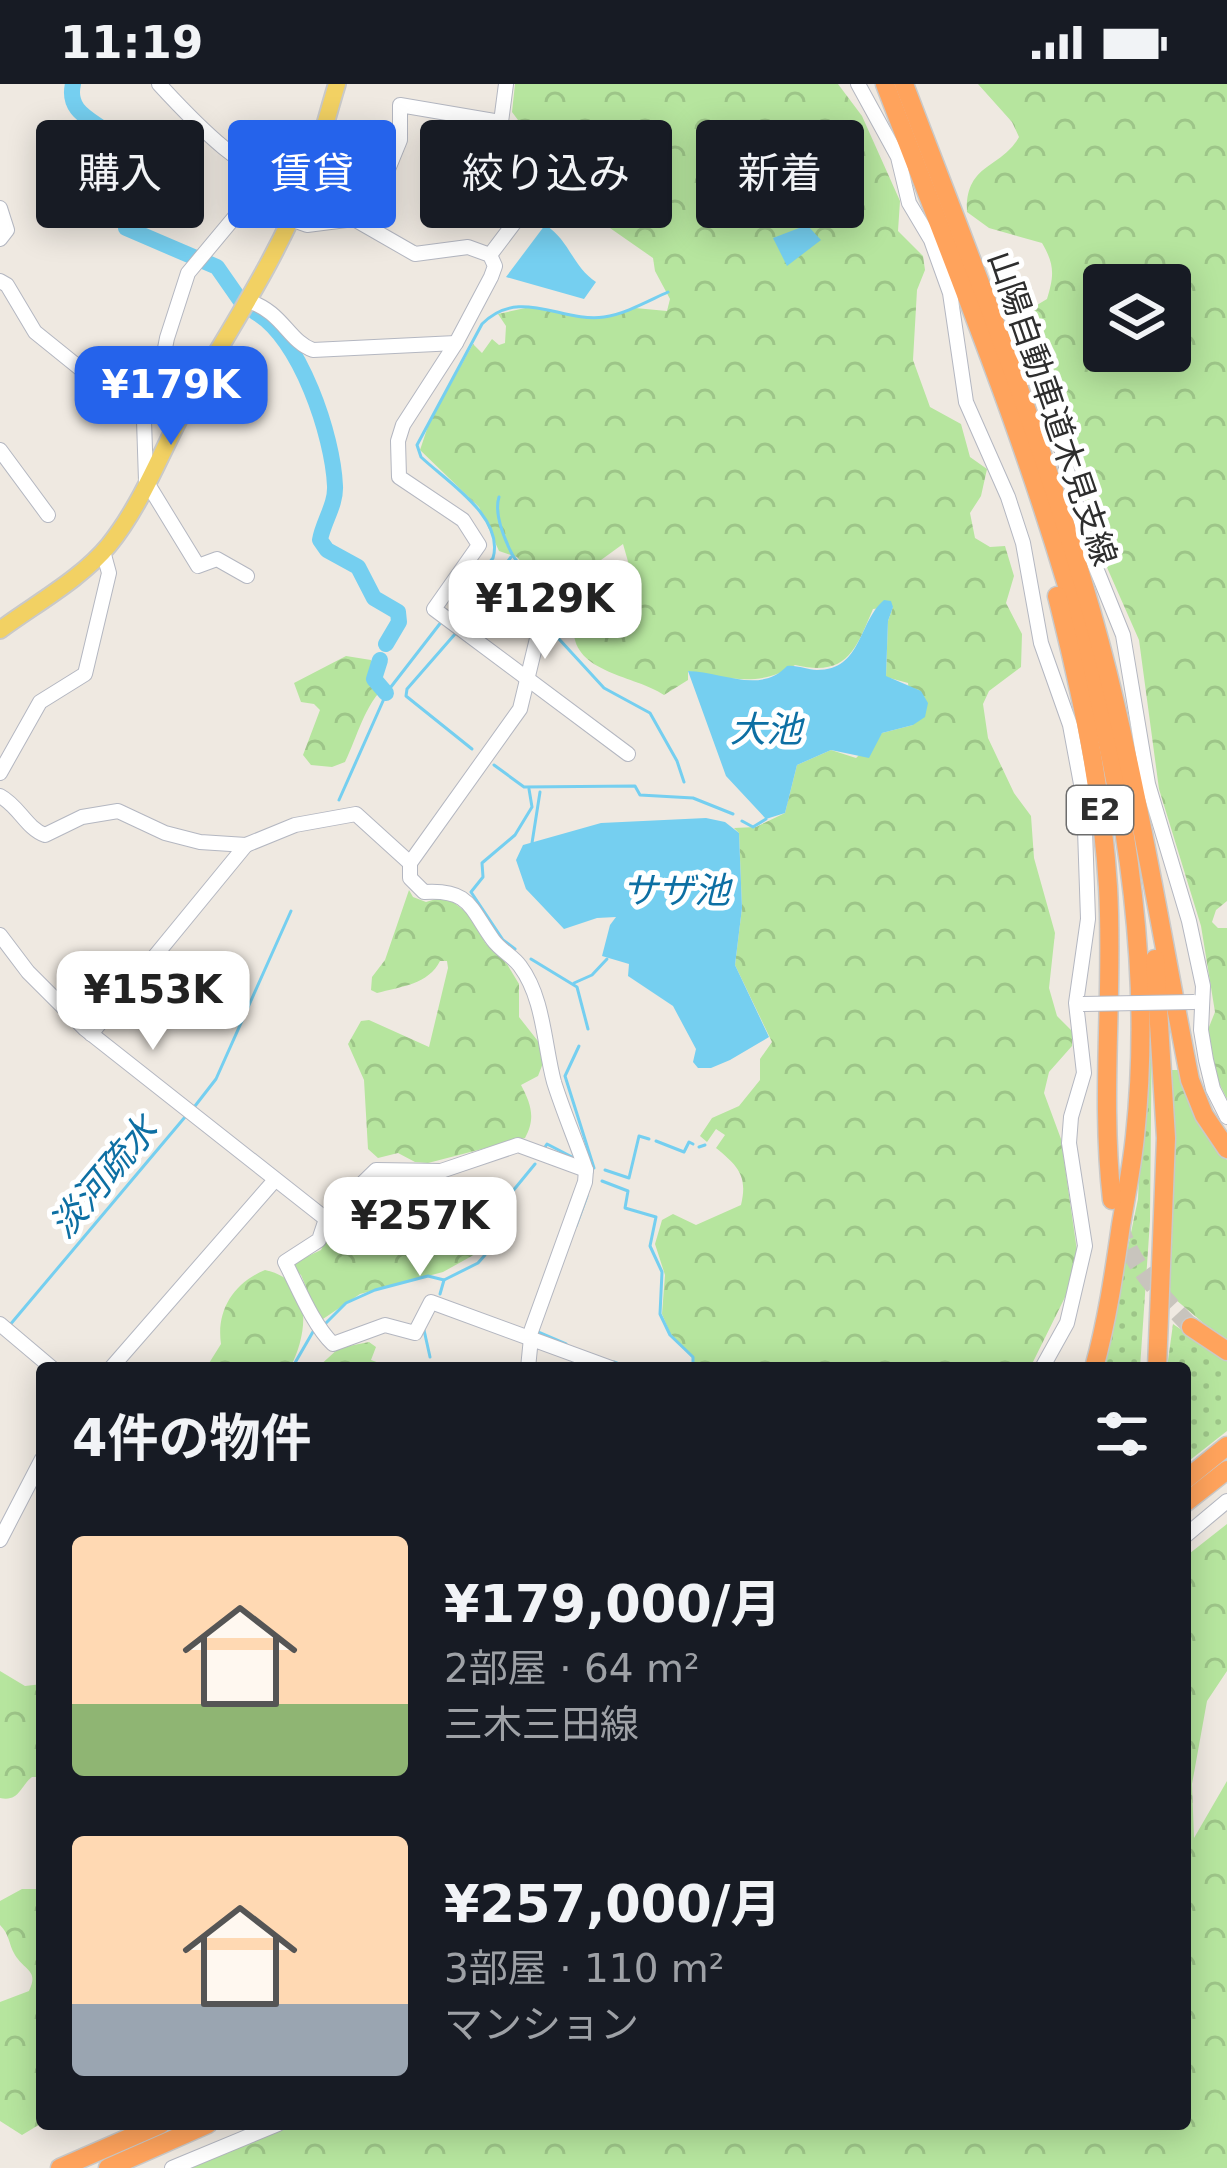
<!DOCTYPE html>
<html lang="ja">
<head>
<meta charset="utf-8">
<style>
	body { margin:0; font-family:"DejaVu Sans","Noto Sans JP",sans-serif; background:#242831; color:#f1f3f6; height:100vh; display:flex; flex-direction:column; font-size:45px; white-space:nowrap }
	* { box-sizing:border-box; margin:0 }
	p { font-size:39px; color:#9ea1a6 }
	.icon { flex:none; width:66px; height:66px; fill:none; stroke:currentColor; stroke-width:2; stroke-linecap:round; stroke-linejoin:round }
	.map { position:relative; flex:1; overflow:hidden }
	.panel { position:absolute; left:36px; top:1278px; width:1155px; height:768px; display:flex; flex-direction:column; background:#171b24; border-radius:12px; box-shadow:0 6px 30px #0003 }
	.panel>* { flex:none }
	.guide { position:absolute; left:36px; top:36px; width:1155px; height:108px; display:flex; gap:24px }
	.fabs { position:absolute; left:1083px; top:180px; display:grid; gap:24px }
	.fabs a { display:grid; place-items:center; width:108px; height:108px; border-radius:12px; background:#171b24; box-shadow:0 6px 30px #0003; font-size:60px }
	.price { position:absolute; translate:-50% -102px; padding:0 27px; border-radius:24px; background:#fff; color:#222; font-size:39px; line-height:78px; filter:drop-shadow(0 3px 6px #0008) }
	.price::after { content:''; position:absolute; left:50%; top:72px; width:36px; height:27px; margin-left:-18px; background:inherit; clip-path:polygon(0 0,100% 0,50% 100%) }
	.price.selected { background:#2563eb; color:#fff }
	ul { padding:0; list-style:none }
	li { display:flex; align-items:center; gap:36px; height:300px; padding:0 36px }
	li span { display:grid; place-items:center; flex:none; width:336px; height:240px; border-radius:12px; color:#555 }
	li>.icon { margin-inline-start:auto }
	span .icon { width:144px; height:144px; fill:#fffc; stroke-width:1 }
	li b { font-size:51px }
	h2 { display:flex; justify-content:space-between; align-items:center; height:144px; padding:0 36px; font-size:51px }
	.tag { padding:0 42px; border-radius:12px; background:#171b24; box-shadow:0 6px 30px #0003; font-size:42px; line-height:108px }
	.tag.selected { background:#2563eb; color:#fff }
	.status { display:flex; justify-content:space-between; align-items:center; height:84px; padding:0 60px; background:#171b24; direction:ltr }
	.status svg { height:33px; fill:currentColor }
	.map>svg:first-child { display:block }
</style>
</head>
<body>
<div class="status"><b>11:19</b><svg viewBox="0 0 49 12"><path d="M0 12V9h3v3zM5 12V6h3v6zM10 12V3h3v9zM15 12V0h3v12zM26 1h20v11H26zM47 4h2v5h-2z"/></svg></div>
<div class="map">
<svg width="1227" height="2084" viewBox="0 0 1227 2084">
	<defs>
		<pattern id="grass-dots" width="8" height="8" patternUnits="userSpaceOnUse" patternTransform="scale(3)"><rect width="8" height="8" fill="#b6e59e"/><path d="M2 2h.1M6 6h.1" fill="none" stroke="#9dc588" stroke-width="1.8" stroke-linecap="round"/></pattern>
		<pattern id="forest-crowns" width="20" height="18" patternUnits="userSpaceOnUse" patternTransform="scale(3)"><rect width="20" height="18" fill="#b6e59e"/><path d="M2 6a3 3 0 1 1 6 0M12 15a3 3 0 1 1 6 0" fill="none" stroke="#9dc588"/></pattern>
	</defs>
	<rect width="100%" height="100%" fill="#efe9e1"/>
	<!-- grass -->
	<g fill="url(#grass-dots)">
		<path d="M1152 930 1150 1137 1140 1284H1103L1138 1115 1146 931Z"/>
		<path d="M1173 1240 1227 1277V1347L1185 1380V1284H1167Z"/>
	</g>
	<!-- forest -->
	<g fill="url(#forest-crowns)" fill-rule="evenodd">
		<path d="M515 0H838L862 32 900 117 898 147 923 172 925 186 917 206 913 276 930 323 961 340 970 373 987 385 981 412 970 429 975 454 990 463 1005 462 1014 492 1006 519 1022 550 1021 583 989 607 983 620 988 654 1014 709 1031 732 1034 774 1055 849 1049 904 1057 932 1072 947V962L1049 988 1044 1009 1061 1055 1078 1174 1074 1195 1030 1284H692V1274L670 1249 662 1230 665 1191 655 1160 662 1136 673 1130 696 1141 741 1121C748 1092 738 1082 716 1064L725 1051 716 1045 707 1058 700 1052 712 1034 739 1022 760 996V975L772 958 735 881 742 824 739 749 734 744 756 743 785 729 797 681 831 666 856 674 882 649 913 641 908 599 886 593 888 537 893 523 873 525C855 567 847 593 795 581 759 604 728 594 688 587V596L664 611C635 591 569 589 574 541 575 534 579 521 583 514 594 501 617 493 629 481L623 460 568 500 544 505 517 473 499 467 479 423 420 366 429 339 473 260 482 269 492 255 499 261 505 259 506 242 498 230 530 223 598 235 635 224 667 227 670 215 655 187 653 174 597 135 578 129 571 118 573 90 563 72 539 45 521 40 512 28Z"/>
		<path d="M978 0H1227V817L1216 826 1212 838 1218 844H1227V1015L1218 997 1207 948 1215 928 1201 842 1159 705 1139 556 1098 463 1049 286 1035 282 1022 230 1047 215C1054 192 1055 181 1042 159L989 144 967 128C965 79 1001 85 1019 53L1012 38ZM1104 201H1170V267H1104Z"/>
		<path d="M346 572 371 576 386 601C364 622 358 651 345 678L332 683 311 681 303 671 320 626 314 620 301 618 294 599Z"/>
		<path d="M409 806 413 813 426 818 446 812 468 830 486 860 507 880 519 900V933L541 961 545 974 538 992 521 1001C531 1020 536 1034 525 1054L428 1079 415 1078 398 1069 378 1074 368 1065 364 996 348 960 361 937 369 936 429 963 448 884 447 877H440C429 900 400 903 377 909L371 906 372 893 385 876Z"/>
		<path d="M1171 986H1178L1197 1034 1227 1076V1259L1169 1210Z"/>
		<path d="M473 1105C493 1123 485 1144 479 1168L443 1188 360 1210 320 1237 301 1191 289 1181 321 1166 338 1130 358 1126 417 1148 423 1146 435 1122 448 1127 466 1106Z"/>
		<path d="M265 1186C313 1196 309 1248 290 1284H206L221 1260C216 1226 234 1199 265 1186Z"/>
		<path d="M369 1258 376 1263 371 1276 393 1284H317L339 1264Z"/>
		<path d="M1227 1440V1587L1207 1617 1192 1700 1194 1754 1227 1697V2084H182L286 2040 302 2043 342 2040 348 2045 367 2040H1185V1473Z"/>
		<path d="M0 1587 25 1602 42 1600V1704L39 1693H32C20 1702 20 1718 0 1714Z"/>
		<path d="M22 1805H42V2039L22 2051 0 2037V1918L29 1907C39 1886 25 1887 15 1871 8 1859 10 1851 0 1841V1817Z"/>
	</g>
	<!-- water -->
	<g fill="#75cff0">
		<path d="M545 141C569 155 572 182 596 198L584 215 506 193Z"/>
		<path d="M807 141 821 156 787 182 773 154Z"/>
		<path d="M884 516 891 517 893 523 888 537 886 592 921 607 928 619 925 633 913 641 882 649 869 674 831 666 797 681 785 729 766 735 726 692 688 587C720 587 760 611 787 582 798 581 807 586 817 586 862 586 858 538 884 516Z"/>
		<path d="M706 734 725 738 739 749 742 824 735 881 769 953 730 976 711 984H698L693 978 696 965 673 922 628 892 629 880 602 872 610 841 616 833 597 834 564 845 526 805 516 776 523 761 601 739Z"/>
	</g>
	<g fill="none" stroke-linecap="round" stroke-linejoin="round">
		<!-- stream -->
		<g stroke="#75cff0" stroke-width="3">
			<path d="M499 413C494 429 504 454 512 470 520 486 538 490 541 509"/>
			<path d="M448 530 493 474C505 433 446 397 421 373L417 361 482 240C520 202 561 239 604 233 625 230 648 217 668 208"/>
			<path d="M464 538 511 473"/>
			<path d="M455 550 407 605 406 612 472 665"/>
			<path d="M543 552 559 555 604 604 650 629 677 677 684 698"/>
			<path d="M494 681 524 703 635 702 640 711 693 714 733 730"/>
			<path d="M339 716 387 608 442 537"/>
			<path d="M742 737 753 743 766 735"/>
			<path d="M532 759 540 708"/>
			<path d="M515 865 503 856 471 808 483 793 482 779 515 751 532 723 529 705"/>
			<path d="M531 875 577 903 588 945"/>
			<path d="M574 899 592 891 607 875"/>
			<path d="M579 962 565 992 594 1084"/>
			<path d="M195 1022 216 995 291 827"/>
			<path d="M656 1057 684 1068 689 1058 693 1060"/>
			<path d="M545 1063 547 1060 574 1074"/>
			<path d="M699 1063 705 1061"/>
			<path d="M605 1086 629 1094 639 1052 649 1055"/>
			<path d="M602 1097 628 1107 625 1124 656 1133 650 1162 662 1188 660 1230 670 1251 693 1273V1284"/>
			<path d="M576 1142 587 1112"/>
			<path d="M440 1210 444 1196"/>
			<path d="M324 1241 346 1219 375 1206 428 1192 444 1196 478 1179 485 1171 484 1152 490 1145 497 1117 512 1108 535 1080"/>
			<path d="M9 1242 185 1033"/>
			<path d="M424 1246 430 1273"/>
			<path d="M538 1248 566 1260"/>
			<path d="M614 1278 629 1284"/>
			<path d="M292 1284 314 1246"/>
		</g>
		<!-- river -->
		<g stroke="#75cff0" stroke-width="16">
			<path d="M73 0C66 30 95 36 113 53 124 65 131 83 138 98L126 144 217 183 240 216"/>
			<path d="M255 228C300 253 333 352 335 402 336 421 323 438 320 456L327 466 358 483 374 514 398 528 399 538 386 560"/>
			<path d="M380 576 374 595 386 609"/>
		</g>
		<!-- highway-tunnel -->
		<path stroke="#c8c4bd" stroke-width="18" stroke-dasharray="18 9" stroke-linecap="butt" d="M1119 1140C1131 1182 1162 1212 1191 1243"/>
		<!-- minor casing -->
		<g stroke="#b4b7c1" stroke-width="16">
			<g id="minor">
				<path d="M159 0C204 49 239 83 300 112"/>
				<path d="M858 0 898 73 909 119 931 156 950 209 966 318 1008 413 1023 459 1041 559 1070 641 1084 716 1088 835 1076 919 1084 989 1071 1033 1069 1059 1085 1162 1067 1239 1042 1284"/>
				<path d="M0 124 7 146 0 155"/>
				<path d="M290 135 307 141 354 135 415 170 468 163 490 171 495 182 491 193 456 259 403 341 398 357 399 393 463 436 479 461 434 525 628 670"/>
				<path d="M373 145 384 95 400 56V21L500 38"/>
				<path d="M490 171 527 122 501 93 496 76 506 0"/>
				<path d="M0 197 7 201 35 248 144 336"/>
				<path d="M248 217C283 228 288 257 313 266L456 259"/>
				<path d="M1026 294 1033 293 1044 301 1088 464 1123 551 1148 700 1189 837 1203 902 1201 946 1206 976 1213 1005 1227 1033"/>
				<path d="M0 366 48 431"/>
				<path d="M247 492 217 475 198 482 146 397 144 336 157 305 167 254 188 189 248 117 259 92"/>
				<path d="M0 689 40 618 85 590 109 489 103 467"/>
				<path d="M0 712C19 722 26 744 45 751L82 733 118 727 165 749 200 758 246 761 295 741 356 730 410 779V794L424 808C470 805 470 824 493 856 501 867 513 872 520 882 544 914 544 961 554 998 563 1027 576 1057 586 1086L585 1098 529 1253"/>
				<path d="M410 779 520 625 549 505"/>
				<path d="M0 851 28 888 85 945 326 1135"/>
				<path d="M91 950 246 761"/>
				<path d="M586 1086 518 1061 441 1087 376 1086 326 1135 319 1156 285 1178C298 1203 313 1241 333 1260L385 1241 415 1249 431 1218 611 1284"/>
				<path d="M0 1240 52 1284"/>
				<path d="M111 1284 274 1097"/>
				<path d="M528 1284 531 1254"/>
				<path d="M1185 1452 1227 1417"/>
				<path d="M0 1456 42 1375"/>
				<path d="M172 2084 278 2040"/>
			</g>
		</g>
		<!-- major casing -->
		<g stroke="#c9c9c9" stroke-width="20">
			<path id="major" d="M0 546C35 520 81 495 109 461 143 419 163 363 189 316 230 244 277 175 307 97 319 66 327 32 337 0"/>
		</g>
		<!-- highway casing -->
		<g stroke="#c9c9c9" stroke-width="21">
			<g id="highway">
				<path d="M885 0C1009 326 1173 695 1135 1052 1132 1082 1126 1112 1121 1141 1114 1190 1107 1237 1094 1284"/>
				<path d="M904 0C974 184 1049 368 1100 559 1138 702 1161 850 1190 996L1204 1031 1227 1065"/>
				<path d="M1057 512C1081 608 1102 704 1108 803 1114 908 1100 1011 1112 1116"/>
				<path d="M1155 875 1166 1054 1157 1284"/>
				<path d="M1191 1243 1227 1267"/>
				<path d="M1185 1396 1227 1362"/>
				<path d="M1185 1419 1227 1386"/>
				<path d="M60 2084 161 2040"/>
				<path d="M108 2084 208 2040"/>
			</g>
		</g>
		<!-- minor -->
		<use href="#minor" stroke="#fff" stroke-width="14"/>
		<!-- major -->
		<use href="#major" stroke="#f2d163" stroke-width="16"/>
		<!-- highway -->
		<use href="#highway" stroke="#ffa35c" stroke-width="18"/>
		<!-- minor-bridge casing -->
		<g stroke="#b4b7c1" stroke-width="16" stroke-linecap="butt">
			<path id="minor-bridge" d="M1083 920 1194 918"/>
		</g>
		<!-- minor-bridge -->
		<use href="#minor-bridge" stroke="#fff" stroke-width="14"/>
	</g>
	<g text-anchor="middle" stroke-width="10" stroke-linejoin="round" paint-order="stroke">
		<!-- shield labels -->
		<rect fill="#fff" stroke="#6d6d6d" stroke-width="3" x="1067" y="702" width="66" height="48" rx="9"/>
		<g font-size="30" font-weight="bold" fill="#2e2e2e">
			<text x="1100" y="736">E2</text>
		</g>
		<!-- street labels -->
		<g font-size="33" fill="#2e2e2e" stroke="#fff">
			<text transform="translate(1053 324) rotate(71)" y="12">山陽自動車道木見支線</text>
		</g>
		<!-- water labels -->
		<g font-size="36" font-style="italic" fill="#0d6fa3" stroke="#fff">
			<text x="766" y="658">大池</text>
			<text x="676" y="819">サザ池</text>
			<text transform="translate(103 1093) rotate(-50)" y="13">淡河疏水</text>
		</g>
	</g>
</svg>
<div class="fabs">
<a><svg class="icon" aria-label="layers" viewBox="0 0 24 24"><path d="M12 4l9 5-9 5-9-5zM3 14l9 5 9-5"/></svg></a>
</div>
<b class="price selected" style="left:171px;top:364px">¥179K</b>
<b class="price" style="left:545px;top:578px">¥129K</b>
<b class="price" style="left:153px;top:969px">¥153K</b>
<b class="price" style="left:420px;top:1195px">¥257K</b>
<div class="guide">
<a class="tag">購入</a>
<a class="tag selected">賃貸</a>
<a class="tag">絞り込み</a>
<a class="tag">新着</a>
</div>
<section class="panel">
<h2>4件の物件<svg class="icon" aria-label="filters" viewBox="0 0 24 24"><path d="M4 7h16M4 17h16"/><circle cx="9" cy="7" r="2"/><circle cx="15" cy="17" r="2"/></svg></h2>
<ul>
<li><span style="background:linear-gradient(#ffd9b3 70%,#8fb573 0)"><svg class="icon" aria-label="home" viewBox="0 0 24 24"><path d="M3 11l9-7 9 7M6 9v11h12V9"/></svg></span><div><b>¥179,000/月</b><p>2部屋 · 64 m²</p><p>三木三田線</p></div></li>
<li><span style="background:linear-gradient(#ffd9b3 70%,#9aa5b1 0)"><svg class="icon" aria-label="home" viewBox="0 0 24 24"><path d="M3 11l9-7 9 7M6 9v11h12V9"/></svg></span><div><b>¥257,000/月</b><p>3部屋 · 110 m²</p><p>マンション</p></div></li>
</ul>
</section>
</div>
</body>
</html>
